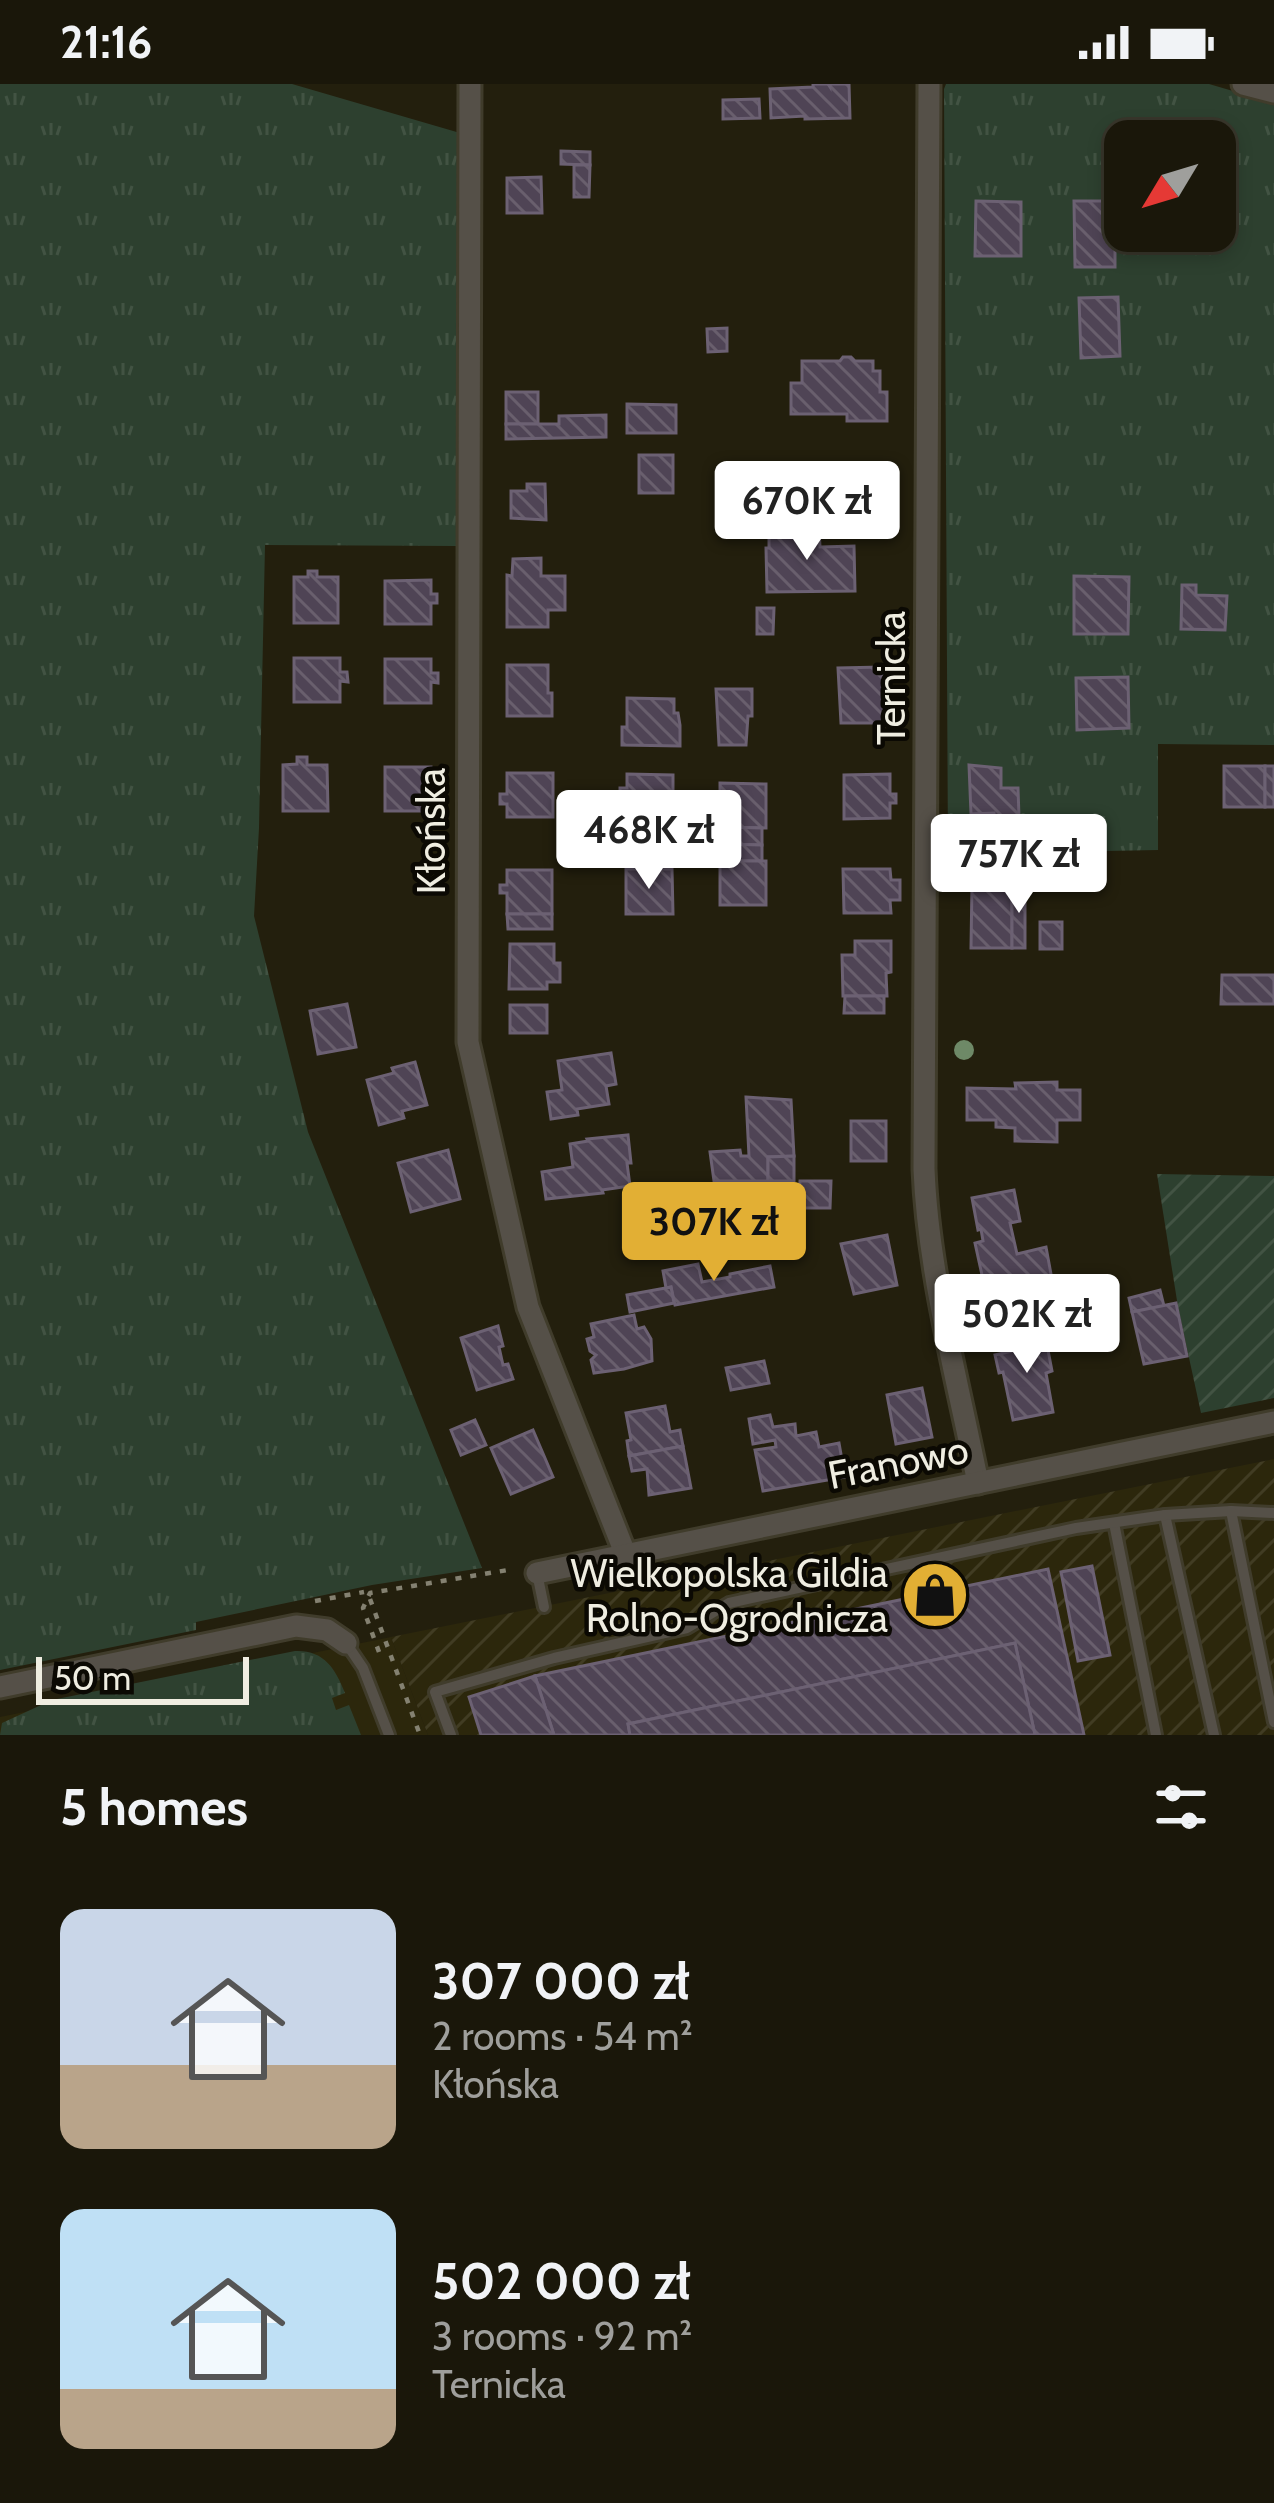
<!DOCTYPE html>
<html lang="en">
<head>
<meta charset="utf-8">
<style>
	body { margin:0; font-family:Cabin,sans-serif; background:#272418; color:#f1f3f6; height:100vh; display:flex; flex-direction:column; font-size:45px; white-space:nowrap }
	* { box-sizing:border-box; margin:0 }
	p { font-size:39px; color:#9f9f9c }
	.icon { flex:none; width:66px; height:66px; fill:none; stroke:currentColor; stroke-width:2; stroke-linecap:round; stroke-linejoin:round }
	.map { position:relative; height:1651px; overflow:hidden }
	.side { display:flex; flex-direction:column; background:#1a170a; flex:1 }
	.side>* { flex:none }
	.needle { width:78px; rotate:232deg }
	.tools { position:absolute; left:1104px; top:36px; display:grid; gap:24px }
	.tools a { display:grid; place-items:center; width:132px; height:132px; border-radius:24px; background:#1a170a; box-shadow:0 6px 18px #0003,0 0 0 3px #38362b; font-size:60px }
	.scale { position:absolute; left:36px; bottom:30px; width:213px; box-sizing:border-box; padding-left:12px; border:6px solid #efede1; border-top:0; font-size:33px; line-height:42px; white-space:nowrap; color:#efede1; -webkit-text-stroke:9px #0b0903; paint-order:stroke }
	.price { position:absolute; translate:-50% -102px; padding:0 27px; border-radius:12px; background:#fff; color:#222; font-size:39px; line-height:78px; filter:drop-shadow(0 3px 6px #0008) }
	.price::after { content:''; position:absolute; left:50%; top:72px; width:36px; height:27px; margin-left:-18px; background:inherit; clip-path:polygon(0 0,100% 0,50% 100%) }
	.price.active { background:#e2af34; color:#111 }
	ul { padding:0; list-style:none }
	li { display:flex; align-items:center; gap:36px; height:300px; padding:0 60px }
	li span { display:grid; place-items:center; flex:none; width:336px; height:240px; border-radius:24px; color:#555 }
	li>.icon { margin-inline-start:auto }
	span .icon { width:144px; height:144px; fill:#fffc; stroke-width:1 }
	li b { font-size:51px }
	h2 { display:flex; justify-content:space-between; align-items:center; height:144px; padding:0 60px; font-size:51px }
	.status { display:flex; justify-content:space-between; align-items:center; height:84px; padding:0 60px; background:#1a170a; direction:ltr }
	.status svg { height:33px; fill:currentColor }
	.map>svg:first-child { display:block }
</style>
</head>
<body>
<div class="status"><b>21:16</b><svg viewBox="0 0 49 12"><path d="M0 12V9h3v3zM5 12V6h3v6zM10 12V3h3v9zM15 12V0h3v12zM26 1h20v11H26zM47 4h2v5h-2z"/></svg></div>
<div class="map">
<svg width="1274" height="1651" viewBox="0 0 1274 1651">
	<defs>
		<pattern id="industrial-furrows" width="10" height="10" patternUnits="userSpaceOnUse" patternTransform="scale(3)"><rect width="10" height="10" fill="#2c270c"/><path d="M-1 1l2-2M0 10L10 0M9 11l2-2" fill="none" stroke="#413c23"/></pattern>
		<pattern id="grass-tufts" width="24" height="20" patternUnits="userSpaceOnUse" patternTransform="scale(3)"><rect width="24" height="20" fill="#2d402f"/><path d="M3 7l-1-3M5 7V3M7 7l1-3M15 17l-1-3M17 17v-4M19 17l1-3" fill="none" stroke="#425343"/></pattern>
		<pattern id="garden-furrows" width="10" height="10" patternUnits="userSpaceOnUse" patternTransform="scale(3)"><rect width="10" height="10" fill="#2d402f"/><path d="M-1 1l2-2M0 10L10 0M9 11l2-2" fill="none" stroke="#425343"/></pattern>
		<pattern id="building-back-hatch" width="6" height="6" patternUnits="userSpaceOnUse" patternTransform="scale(3)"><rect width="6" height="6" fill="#4f4455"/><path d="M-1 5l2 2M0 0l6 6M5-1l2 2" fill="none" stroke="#695f6d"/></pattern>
	</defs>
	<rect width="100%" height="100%" fill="#231f0d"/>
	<!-- built -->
	<path fill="#2c270c" d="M391 1553 428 1651H0V1633Z"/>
	<!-- industrial -->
	<path fill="url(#industrial-furrows)" d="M1274 1375V1651H428L391 1553Z"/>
	<!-- grass -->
	<g fill="url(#grass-tufts)" fill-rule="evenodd">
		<path d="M0 0H292L460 49 458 462 265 461 259 744 254 832 308 1048 482 1484 372 1501 196 1538V1546L0 1586Z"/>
		<path d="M946 0H1209L1274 19V661L1158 660V766L948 770 944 5ZM1125 57H1215V147H1125Z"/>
		<path d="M295 1567C324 1566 335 1584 345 1609L332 1614 336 1626 349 1621 361 1651H0L2 1639 52 1616Z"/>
	</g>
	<!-- garden -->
	<path fill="url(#garden-furrows)" d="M1157 1090 1274 1092V1314L1201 1329 1178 1223Z"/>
	<!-- building -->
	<g fill="url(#building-back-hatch)" stroke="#6c6173" stroke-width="3">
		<path d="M813 0H828L830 3V0H849L850 34 805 35V32L771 34 770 5 813 3Z"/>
		<path d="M759 15 760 34 723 35V16Z"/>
		<path d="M561 67 590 68V81L561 80Z"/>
		<path d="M574 81H590L589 113H574Z"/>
		<path d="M541 93 542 129H507V94Z"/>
		<path d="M976 117 1021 118V172H975Z"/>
		<path d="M1074 117H1125V143H1115V183H1075Z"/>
		<path d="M1118 213 1120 272 1081 274 1079 214Z"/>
		<path d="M727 244V267L708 268 707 245Z"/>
		<path d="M843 273H851L855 277H873V287H880V308H887V337H847V330H791V299H802V277H840Z"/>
		<rect x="506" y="308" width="32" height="32"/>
		<path d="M627 320 676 321V349H627Z"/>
		<path d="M606 331V353L506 355V340H559V332Z"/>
		<rect x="639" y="371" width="34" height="38"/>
		<path d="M527 400H545L546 436 511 434V407H527Z"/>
		<rect x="851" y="409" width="36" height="39"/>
		<path d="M769 443H819L820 463 854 462 855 507 767 508 766 464H769Z"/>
		<path d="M541 474V492H565V526H548V543H507V491L512 492 513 475Z"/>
		<path d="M308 487H317V493H338V539H294V493H308Z"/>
		<path d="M1074 492 1129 493 1128 550H1074Z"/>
		<path d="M431 496V510H437V519H431V540H385V497Z"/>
		<path d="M1182 501H1196V511L1227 512 1225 546 1181 545Z"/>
		<path d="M757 524H774L773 550H757Z"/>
		<path d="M294 574H340V588H347L348 598 340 597V618H294Z"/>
		<path d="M385 575H431V589H438V599L431 598V619H385Z"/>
		<path d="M507 581H548V609H552V632H507Z"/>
		<path d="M882 583 886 639H841L838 584Z"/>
		<path d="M1128 593 1129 644 1077 646 1076 594Z"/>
		<path d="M716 605H752V632H748L746 661H719Z"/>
		<path d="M627 614 674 615V629H678L680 641V662L622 661V643H627Z"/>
		<path d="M297 673H307V681H327L328 727H283V681L297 680Z"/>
		<path d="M969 681 1001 684V704H1018L1019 733 994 734V729L971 730Z"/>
		<rect x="1224" y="682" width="41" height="41"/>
		<rect x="1265" y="682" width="9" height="41"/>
		<path d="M385 683H431V695H438V712H431L430 727H385Z"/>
		<path d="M507 689H553V733H507V720H500V710H507Z"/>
		<path d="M627 690 673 691V735L627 734V714H620V704H627Z"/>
		<path d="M890 690V710H896V719H890V734L844 735V691Z"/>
		<path d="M720 699 766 700V744L720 743Z"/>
		<path d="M720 743 762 744V761L720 760Z"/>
		<path d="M720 760 762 761V777H720Z"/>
		<rect x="720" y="777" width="46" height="44"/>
		<path d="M626 785H672L673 830H626Z"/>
		<path d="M843 785H890L891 796H900V816H890L891 829H844Z"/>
		<path d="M507 786H552V830H507V809H500V801H507Z"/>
		<path d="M972 800 1012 801V864H971Z"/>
		<rect x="1012" y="801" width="13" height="63"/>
		<path d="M507 830H552V845H508Z"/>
		<rect x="1040" y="838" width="22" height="27"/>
		<path d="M855 857H891V888L886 889 887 912H843L842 871H855Z"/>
		<path d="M510 860H554V879H560V898H547V905H509Z"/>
		<path d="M1222 891H1274V920H1221Z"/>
		<path d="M845 912H884V929H844Z"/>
		<path d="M347 920 356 963 318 970 310 927Z"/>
		<rect x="510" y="921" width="37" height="28"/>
		<path d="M611 969 616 1000 606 1002 609 1020 577 1025 578 1031 551 1035 547 1008 562 1006 558 977Z"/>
		<path d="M415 978 427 1021 402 1027 404 1034 379 1041 367 996 394 989 392 984Z"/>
		<path d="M1057 998V1006H1080V1036H1057V1058L1015 1057V1044L996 1043V1036H967V1004L1016 1005 1015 999Z"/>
		<path d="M746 1013 791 1016 794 1072 768 1073V1097H714L710 1068 740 1066 741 1072H749Z"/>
		<rect x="851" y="1037" width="35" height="40"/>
		<path d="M628 1051 631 1079H627L630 1102 602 1106 603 1109 546 1115 542 1088 573 1083 570 1060 588 1057 587 1055Z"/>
		<path d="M448 1066 460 1115 411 1128 398 1079Z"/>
		<path d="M794 1072V1097H768V1073Z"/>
		<path d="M800 1097H831L830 1124H798Z"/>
		<path d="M1014 1106 1020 1137 1010 1139 1017 1170 1046 1163 1053 1201 987 1214 975 1159 983 1157 981 1145 978 1146 972 1114Z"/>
		<path d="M887 1151 897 1201 854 1210 841 1160Z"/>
		<path d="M698 1180 702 1198 730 1193V1190L770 1182 774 1203 675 1221 671 1203 666 1204 663 1187Z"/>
		<path d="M671 1203 674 1219 630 1228 627 1211Z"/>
		<path d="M1160 1206 1164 1222 1132 1228 1129 1214Z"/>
		<path d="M1176 1219 1187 1272 1144 1280 1132 1228Z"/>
		<path d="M634 1231 637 1245 644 1243 651 1255 652 1277 624 1285 594 1289 591 1276 596 1271 590 1267 587 1255 594 1253 591 1240Z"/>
		<path d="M498 1242 503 1262 499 1263 503 1281 508 1280 513 1295 477 1306 461 1254Z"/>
		<path d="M1033 1247 1038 1250 1041 1262 1047 1261 1052 1287 1046 1289 1053 1328 1013 1336 1003 1288 999 1289 995 1271 1013 1267 1010 1256Z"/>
		<path d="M764 1277 769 1299 731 1306 726 1284Z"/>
		<path d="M922 1304 932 1353 896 1360 887 1311Z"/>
		<path d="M665 1322 670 1348 680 1346 683 1362 629 1372 627 1357 631 1356 626 1329Z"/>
		<path d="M770 1331 773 1343 795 1340 796 1352 816 1348 819 1363 839 1359 845 1393 763 1407 755 1366 776 1363 775 1356 753 1360 749 1335Z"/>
		<path d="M475 1336 486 1361 461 1371 451 1346Z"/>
		<path d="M533 1346 553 1393 511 1410 491 1364Z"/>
		<path d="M683 1362 691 1404 649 1411 647 1385 632 1387 629 1372Z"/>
		<path d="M1092 1482 1110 1571 1078 1577 1061 1488Z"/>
		<path d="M1048 1485 1084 1651H1035L1015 1559 628 1640 630 1651H554L535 1592Z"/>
		<path d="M1015 1559 1035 1651H630L628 1640Z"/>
		<path d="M535 1592 554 1651H481L469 1613Z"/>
	</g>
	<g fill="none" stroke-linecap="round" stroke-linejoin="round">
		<!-- lane casing -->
		<g stroke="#403c2b" stroke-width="16">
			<g id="lane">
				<path d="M1231 1427 1274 1638"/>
				<path d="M1165 1431 1214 1651"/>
				<path d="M1114 1439 1156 1651"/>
				<path d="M537 1489 544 1523"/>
				<path d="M346 1559 363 1584 389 1651"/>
				<path d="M451 1651 435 1608 554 1574 687 1544 729 1519 1076 1444 1165 1431 1231 1427 1274 1429"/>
			</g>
		</g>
		<!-- street casing -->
		<g stroke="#403c2b" stroke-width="27">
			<g id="street">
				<path d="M470 0 468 958 528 1223 625 1469"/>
				<path d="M929 0 924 1085C928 1188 958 1298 978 1399"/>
				<path d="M1243 0 1274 8"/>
				<path d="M537 1489 1274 1338"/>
				<path d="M0 1603 296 1542 327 1546 346 1559"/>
			</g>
		</g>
		<!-- path -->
		<g stroke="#848171" stroke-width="4.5" stroke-dasharray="6 9" stroke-linecap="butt">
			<path d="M370 1515 420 1651"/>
			<path d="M315 1517 364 1508"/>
			<path d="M379 1568 363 1524 370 1509 514 1485"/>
		</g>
		<!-- lane -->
		<use href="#lane" stroke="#555048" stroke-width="10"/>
		<!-- street -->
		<use href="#street" stroke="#555048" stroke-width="21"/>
	</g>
	<!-- trees -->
	<circle fill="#6e8967" cx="964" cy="966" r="10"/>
	<!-- icons -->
	<defs>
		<g id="shop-disc" transform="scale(3.45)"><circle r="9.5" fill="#e2af34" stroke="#0b0903"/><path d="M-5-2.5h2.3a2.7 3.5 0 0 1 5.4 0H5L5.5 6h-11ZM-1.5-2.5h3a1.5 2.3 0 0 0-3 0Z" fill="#111"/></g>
	</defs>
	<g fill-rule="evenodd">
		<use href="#shop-disc" x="935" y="1511"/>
	</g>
	<g text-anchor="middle" stroke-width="9" stroke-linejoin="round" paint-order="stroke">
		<!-- street labels -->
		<g font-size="39" fill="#efede1" stroke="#0b0903">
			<text transform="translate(891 594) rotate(-90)" y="14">Ternicka</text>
			<text transform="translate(431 747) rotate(-90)" y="14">Kłońska</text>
			<text transform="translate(898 1378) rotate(-11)" y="14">Franowo</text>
		</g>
		<!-- poi labels -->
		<g font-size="39" fill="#efede1" stroke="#0b0903" text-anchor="end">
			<text x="888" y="1503">Wielkopolska Gildia<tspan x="888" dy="45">Rolno-Ogrodnicza</tspan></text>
		</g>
	</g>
</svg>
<div class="tools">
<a><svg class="needle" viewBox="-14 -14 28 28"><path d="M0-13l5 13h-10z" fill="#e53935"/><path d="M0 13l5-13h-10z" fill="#9f9f9c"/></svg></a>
</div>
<div class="scale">50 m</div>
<b class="price" style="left:807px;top:479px">670K zł</b>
<b class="price" style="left:649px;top:808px">468K zł</b>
<b class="price" style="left:1019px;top:832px">757K zł</b>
<b class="price active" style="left:714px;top:1200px">307K zł</b>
<b class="price" style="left:1027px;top:1292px">502K zł</b>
</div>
<section class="side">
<h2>5 homes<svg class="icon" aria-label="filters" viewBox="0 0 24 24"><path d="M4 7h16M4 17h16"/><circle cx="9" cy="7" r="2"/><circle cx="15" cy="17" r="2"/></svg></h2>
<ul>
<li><span style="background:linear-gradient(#c9d6e8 65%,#b9a48a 0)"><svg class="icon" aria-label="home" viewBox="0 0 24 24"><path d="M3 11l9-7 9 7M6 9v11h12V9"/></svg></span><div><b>307 000 zł</b><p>2 rooms · 54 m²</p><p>Kłońska</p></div></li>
<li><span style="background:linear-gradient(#bfe0f5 75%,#b9a48a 0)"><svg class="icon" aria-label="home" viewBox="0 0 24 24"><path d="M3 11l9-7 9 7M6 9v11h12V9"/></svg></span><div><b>502 000 zł</b><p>3 rooms · 92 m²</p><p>Ternicka</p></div></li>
</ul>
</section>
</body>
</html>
